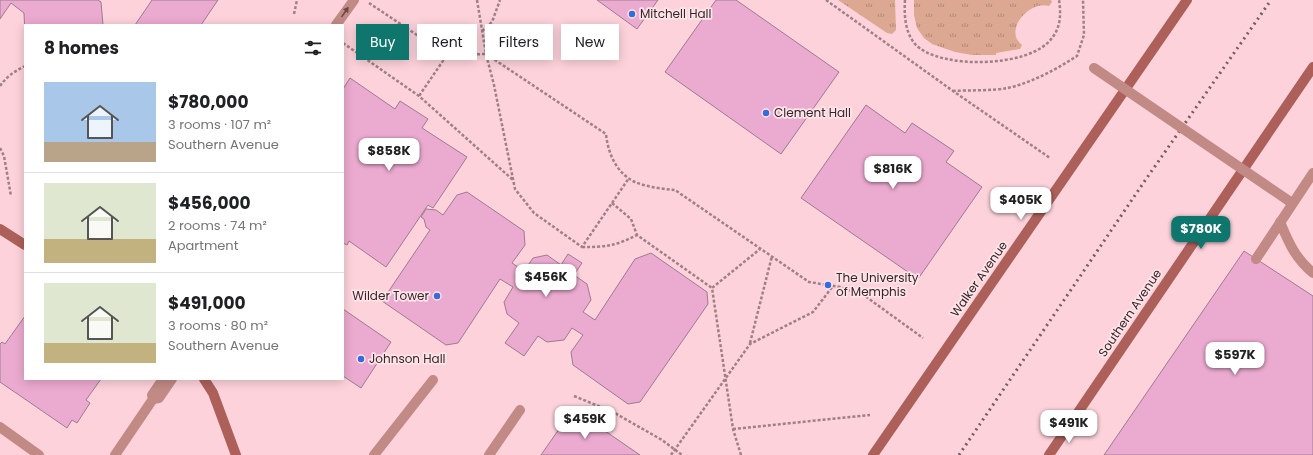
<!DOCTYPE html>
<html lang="en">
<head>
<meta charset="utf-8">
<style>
	body { margin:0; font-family:Poppins,sans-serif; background:#f6f6f6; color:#202124; height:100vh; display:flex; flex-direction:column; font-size:15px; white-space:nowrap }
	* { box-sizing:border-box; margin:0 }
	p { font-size:13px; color:#757577 }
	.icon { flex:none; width:22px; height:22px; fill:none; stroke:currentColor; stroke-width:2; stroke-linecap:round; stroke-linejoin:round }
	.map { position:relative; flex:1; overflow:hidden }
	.panel { position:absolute; left:24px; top:24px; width:320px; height:356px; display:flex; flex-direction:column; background:#fff; border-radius:0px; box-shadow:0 2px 10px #0003 }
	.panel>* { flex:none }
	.guide { position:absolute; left:356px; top:24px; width:380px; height:36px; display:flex; gap:8px }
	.price { position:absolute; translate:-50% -34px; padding:0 9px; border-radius:8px; background:#fff; color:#222; font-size:13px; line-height:26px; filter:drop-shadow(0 1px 2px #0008) }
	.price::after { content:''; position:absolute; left:50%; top:24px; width:12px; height:9px; margin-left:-6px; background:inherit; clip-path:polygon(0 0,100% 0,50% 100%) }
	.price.on { background:#0f766e; color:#fff }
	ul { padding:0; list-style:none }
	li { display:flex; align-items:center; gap:12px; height:100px; padding:0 20px }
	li+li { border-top:1px solid #e0e0e0 }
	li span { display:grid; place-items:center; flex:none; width:112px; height:80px; border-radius:0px; color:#555 }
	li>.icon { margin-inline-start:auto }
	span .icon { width:48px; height:48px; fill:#fffc; stroke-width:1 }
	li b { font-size:17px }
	h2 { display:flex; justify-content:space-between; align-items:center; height:48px; padding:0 20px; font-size:17px }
	.tag { padding:0 14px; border-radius:0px; background:#fff; box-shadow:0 2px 10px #0003; font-size:14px; line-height:36px }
	.tag.on { background:#0f766e; color:#fff }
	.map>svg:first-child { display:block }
</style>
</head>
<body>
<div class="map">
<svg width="1313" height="455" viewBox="0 0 1313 455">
	<defs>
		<pattern id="grass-tufts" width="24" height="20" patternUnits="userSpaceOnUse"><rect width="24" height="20" fill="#dca891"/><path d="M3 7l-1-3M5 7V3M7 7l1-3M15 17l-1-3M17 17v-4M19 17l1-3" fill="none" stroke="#b38976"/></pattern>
	</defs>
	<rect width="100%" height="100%" fill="#fdd2db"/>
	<!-- grass -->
	<g fill="url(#grass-tufts)">
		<path d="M838 0H895L896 30 892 34 887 33Z"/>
		<path d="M914 0H1051L1052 2 1049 6C1029 0 1003 31 1022 45L1020 49 996 53V55H972L955 52 932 44 924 38 917 28 914 15Z"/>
	</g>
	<!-- building -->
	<g fill="#ebaacf" stroke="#9d7c8f">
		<path d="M0 0H98L101 2 103 25H25V36L24 13 11 3 0 19Z"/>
		<path d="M152 0H218L201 25H135Z"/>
		<path d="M597 0H658L637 29Z"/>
		<path d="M716 0H736L839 72 781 154 665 72Z"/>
		<path d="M350 78 395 109 400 101 428 119 422 128 467 157 433 208 428 205 386 267 349 241 347 245 343 243V89Z"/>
		<path d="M866 105 905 133 912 123 954 151 946 162 982 187 918 279 801 198Z"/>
		<path d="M467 192 524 231 525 245 512 263 524 271 533 258 547 255 561 265 568 254 582 263 574 275 587 284 591 300 583 312 595 320 635 259 651 253 707 292 708 304 640 402 628 404 573 365 571 352 583 335 572 328 564 340 547 342 538 336 524 356 505 343 519 323 507 314 504 302 513 287 500 279 458 343 446 345 382 301 430 230 426 227 424 219 421 217 426 209 436 210 443 215 457 195Z"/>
		<path d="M1244 251 1313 296V455H1104Z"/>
		<path d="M343 309 391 342 361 388 343 376Z"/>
		<path d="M25 316V379H101L86 400 90 403 77 423 72 420 67 428 0 382V344L2 342 5 344Z"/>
		<path d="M573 409 640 455H541Z"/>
	</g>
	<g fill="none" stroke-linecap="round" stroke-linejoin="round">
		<!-- path -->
		<g stroke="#9e8086" stroke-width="2.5" stroke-dasharray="3 2" stroke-linecap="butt">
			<path d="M477 0 486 54 606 134C608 153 616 173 635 182 647 187 662 189 675 190L809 282 840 287 865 296 923 338"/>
			<path d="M826 0 953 91 1050 158"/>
			<path d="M905 0C904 15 905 32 915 44 939 70 1031 68 1052 38 1061 27 1061 13 1059 0"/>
			<path d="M369 3 447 55 419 96"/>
			<path d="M294 14 297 0"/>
			<path d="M482 31 492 22 500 0"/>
			<path d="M343 43 419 96 513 180"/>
			<path d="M447 55 486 54 494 85 515 189 534 213 582 247 629 178"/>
			<path d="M0 86C6 77 15 71 25 66"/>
			<path d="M953 91C969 90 993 91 1008 88 1033 82 1055 70 1077 56L1084 35 1083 0"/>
			<path d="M0 148 4 156 11 196"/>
			<path d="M612 203 631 219 637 235 712 288"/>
			<path d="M582 247C607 247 615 246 637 235"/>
			<path d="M750 343 772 256"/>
			<path d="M574 396 613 412 662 440 682 455"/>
			<path d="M733 429 870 415"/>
			<path d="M671 455 750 344 813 312 833 286"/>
			<path d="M741 455 733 429 712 288 760 249"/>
		</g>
		<!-- lane -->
		<g stroke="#c18a85" stroke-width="10">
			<path d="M153 399 159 398 172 379"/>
			<path d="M0 427 39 455"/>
			<path d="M115 455 153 399 152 395 163 379"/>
			<path d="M374 455 433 380"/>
			<path d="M489 455 520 410"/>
		</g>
		<!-- street -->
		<g stroke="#c18a85" stroke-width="10">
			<path d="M336 25 354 0"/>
			<path d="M1280 222C1289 243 1295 258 1313 273"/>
			<path d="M1256 259 1313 173"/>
		</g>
		<!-- secondary -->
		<g stroke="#ad605a" stroke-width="10">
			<path d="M0 229 25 245"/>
			<path d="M204 379 213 393 236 455"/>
			<path d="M873 455 1187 0"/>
			<path d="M1049 455 1313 67"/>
		</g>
		<!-- rail -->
		<path stroke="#755d62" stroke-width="3" stroke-dasharray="2 4" stroke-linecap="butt" d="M959 455 1144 182 1271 0"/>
		<!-- street-bridge -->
		<path stroke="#c18a85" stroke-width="10" d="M1094 68 1292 203"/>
	</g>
	<!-- one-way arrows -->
	<defs><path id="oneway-solid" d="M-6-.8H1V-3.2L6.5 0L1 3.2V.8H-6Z"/></defs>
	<use fill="#674949" href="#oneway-solid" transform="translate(345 12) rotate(-55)"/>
	<!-- markers -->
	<g fill="#346cdb" stroke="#ffe4e9" stroke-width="1.5">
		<circle cx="632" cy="14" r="4"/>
		<circle cx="766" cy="113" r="4"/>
		<circle cx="828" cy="285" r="4"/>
		<circle cx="437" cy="296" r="4"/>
		<circle cx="361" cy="359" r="4"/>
	</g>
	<g text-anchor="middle" stroke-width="3.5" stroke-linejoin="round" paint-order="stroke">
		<!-- poi labels -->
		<g font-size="12" fill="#362629" stroke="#ffe4e9" text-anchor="start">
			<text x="640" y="18">Mitchell Hall</text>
			<text x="774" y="117">Clement Hall</text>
			<text x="836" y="282">The University<tspan x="836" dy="14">of Memphis</tspan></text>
			<text x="429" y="300" text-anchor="end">Wilder Tower</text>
			<text x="369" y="363">Johnson Hall</text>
		</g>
		<!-- street labels -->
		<g font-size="12" fill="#362629" stroke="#ffe4e9">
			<text transform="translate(979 279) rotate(-55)" y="4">Walker Avenue</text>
			<text transform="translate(1130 313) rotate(-56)" y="4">Southern Avenue</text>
		</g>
	</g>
</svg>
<b class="price" style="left:389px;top:172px">$858K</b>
<b class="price" style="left:893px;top:190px">$816K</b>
<b class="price" style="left:1021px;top:221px">$405K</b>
<b class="price on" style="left:1201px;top:250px">$780K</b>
<b class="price" style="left:546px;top:298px">$456K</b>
<b class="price" style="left:1235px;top:376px">$597K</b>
<b class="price" style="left:585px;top:440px">$459K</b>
<b class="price" style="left:1069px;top:444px">$491K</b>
<div class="guide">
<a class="tag on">Buy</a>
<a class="tag">Rent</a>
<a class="tag">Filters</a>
<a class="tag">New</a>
</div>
<section class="panel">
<h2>8 homes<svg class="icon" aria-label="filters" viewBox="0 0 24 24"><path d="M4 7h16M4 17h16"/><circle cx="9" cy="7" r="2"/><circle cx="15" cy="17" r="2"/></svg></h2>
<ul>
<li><span style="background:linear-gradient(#a9c7e8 75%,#b9a48a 0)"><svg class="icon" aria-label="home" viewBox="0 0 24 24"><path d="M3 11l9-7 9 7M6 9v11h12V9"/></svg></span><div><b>$780,000</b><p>3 rooms · 107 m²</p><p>Southern Avenue</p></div></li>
<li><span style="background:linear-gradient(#dfe7d0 70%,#c2b280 0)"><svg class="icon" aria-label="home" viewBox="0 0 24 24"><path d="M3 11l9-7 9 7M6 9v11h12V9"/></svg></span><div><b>$456,000</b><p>2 rooms · 74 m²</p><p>Apartment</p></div></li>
<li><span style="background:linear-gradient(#dfe7d0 75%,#c2b280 0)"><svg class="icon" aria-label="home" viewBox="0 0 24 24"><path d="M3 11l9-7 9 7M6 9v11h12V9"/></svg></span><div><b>$491,000</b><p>3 rooms · 80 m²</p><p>Southern Avenue</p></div></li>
</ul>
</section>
</div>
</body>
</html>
